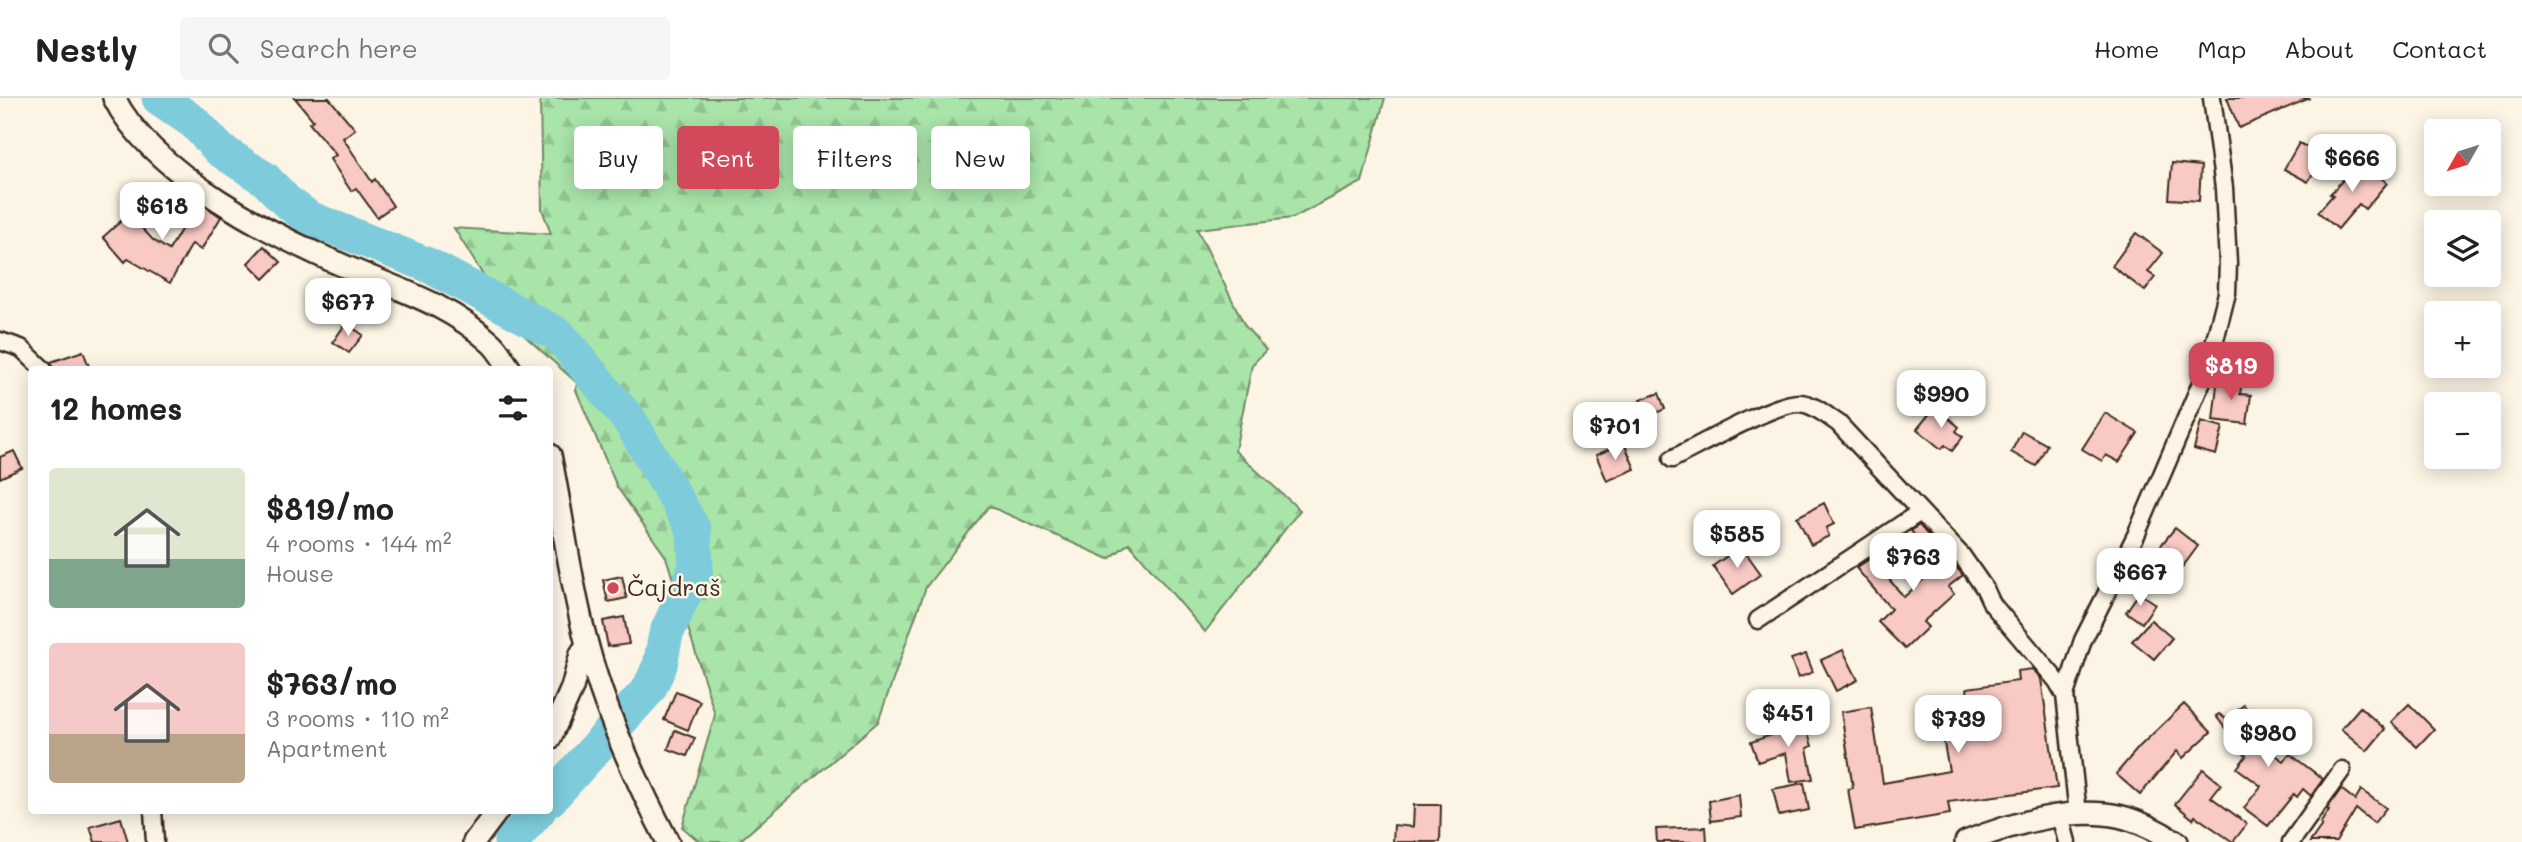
<!DOCTYPE html>
<html lang="en">
<head>
<meta charset="utf-8">
<style>
	body { margin:0; font-family:Mali,sans-serif; background:#f6f6f6; color:#222; height:100vh; display:flex; flex-direction:column; font-size:26px; white-space:nowrap }
	* { box-sizing:border-box; margin:0 }
	p { font-size:23px; color:#767676 }
	.icon { flex:none; width:38px; height:38px; fill:none; stroke:currentColor; stroke-width:2; stroke-linecap:round; stroke-linejoin:round }
	.map { position:relative; flex:1; overflow:hidden }
	.side { position:absolute; left:28px; top:268px; width:525px; height:448px; display:flex; flex-direction:column; background:#fff; border-radius:7px; box-shadow:0 4px 18px #0003 }
	.side>* { flex:none }
	.guide { position:absolute; left:574px; top:28px; width:665px; height:63px; display:flex; gap:14px }
	.needle { width:46px; rotate:231deg }
	.buttons { position:absolute; left:2424px; top:21px; display:grid; gap:14px }
	.buttons a { display:grid; place-items:center; width:77px; height:77px; border-radius:7px; background:#fff; box-shadow:0 4px 18px #0003; font-size:35px }
	.price { position:absolute; translate:-50% -60px; padding:0 16px; border-radius:14px; background:#fff; color:#222; font-size:23px; line-height:46px; filter:drop-shadow(0 2px 4px #0008) }
	.price::after { content:''; position:absolute; left:50%; top:42px; width:21px; height:16px; margin-left:-10px; background:inherit; clip-path:polygon(0 0,100% 0,50% 100%) }
	.price.current { background:#d1495b; color:#fff }
	ul { padding:0; list-style:none }
	li { display:flex; align-items:center; gap:21px; height:175px; padding:0 21px }
	li span { display:grid; place-items:center; flex:none; width:196px; height:140px; border-radius:7px; color:#555 }
	li>.icon { margin-inline-start:auto }
	span .icon { width:84px; height:84px; fill:#fffc; stroke-width:1 }
	li b { font-size:30px }
	h2 { display:flex; justify-content:space-between; align-items:center; height:84px; padding:0 21px; font-size:30px }
	.pill { padding:0 24px; border-radius:7px; background:#fff; box-shadow:0 4px 18px #0003; font-size:24px; line-height:63px }
	.pill.current { background:#d1495b; color:#fff }
	header { display:flex; align-items:center; gap:42px; box-sizing:border-box; height:98px; padding:0 35px; background:#fff; border-bottom:2px solid #e0e0e0 }
	header strong { font-size:33px }
	nav { display:flex; gap:38px; margin-inline-start:auto; font-size:24px }
	.search { width:490px; height:63px; background:#f6f6f6; display:flex; align-items:center; gap:18px; box-sizing:border-box; padding:0 24px; border-radius:7px; color:#767676; font-size:26px }
	.map>svg:first-child { display:block }
</style>
</head>
<body>
<header>
<strong>Nestly</strong>
<div class="search"><svg class="icon" aria-label="search" viewBox="0 0 24 24"><circle cx="10" cy="10" r="6"/><path d="M15 15l6 6"/></svg>Search here</div>
<nav><a>Home</a><a>Map</a><a>About</a><a>Contact</a></nav>
</header>
<div class="map">
<svg width="2522" height="744" viewBox="0 0 2522 744">
	<defs>
		<pattern id="forest-firs" width="22" height="20" patternUnits="userSpaceOnUse" patternTransform="scale(1.75)"><rect width="22" height="20" fill="#a9e4a9"/><path d="M5 1l3.5 6h-7zM16 11l3.5 6h-7z" fill="#92c491"/></pattern>
	</defs>
	<rect width="100%" height="100%" fill="#fcf5e5"/>
	<filter id="ink" filterUnits="userSpaceOnUse"><feTurbulence type="fractalNoise" baseFrequency=".0143" numOctaves="2"/><feDisplacementMap in="SourceGraphic" scale="14" xChannelSelector="R" yChannelSelector="G"/><feConvolveMatrix kernelMatrix="1 2 1 2 8 2 1 2 1" color-interpolation-filters="sRGB"/></filter>
	<g filter="url(#ink)">
		<!-- forest -->
		<path fill="url(#forest-firs)" stroke="#728764" stroke-width="2" d="M540 0H1385L1362 84 1293 120 1197 131 1245 228 1266 252 1252 267 1235 353 1300 412 1205 534 1129 445 1109 461 989 408 926 489 878 624 738 744H700L682 729 715 617 666 459 617 389 576 292 577 285 515 229 454 130 551 136 542 111Z"/>
		<g fill="none" stroke-linecap="round" stroke-linejoin="round">
			<!-- river -->
			<g stroke="#7ecbdc" stroke-width="35">
				<path d="M159 0 195 25 220 52 265 81 286 103 309 120 428 167 559 237 630 323 694 432 696 470 666 536 660 567 649 591 550 701"/>
				<path d="M511 744 539 712"/>
			</g>
		</g>
		<!-- building -->
		<g fill="#f9c9c4" stroke="#3b2a1e" stroke-width="2">
			<path d="M295 0H329L355 31 343 40 372 84 375 81 393 108 377 119 356 90 351 93 330 61 336 57 309 25 313 22Z"/>
			<path d="M2227 0H2310L2239 30Z"/>
			<path d="M2299 45 2323 58 2308 84 2284 71Z"/>
			<path d="M2361 62 2387 85 2365 111 2359 106 2338 131 2318 114 2333 97 2330 96Z"/>
			<path d="M2172 65 2201 68 2199 103 2169 101Z"/>
			<path d="M198 103 221 119 201 152 192 146 170 185 128 161 125 164 103 139 129 116 153 142 169 152Z"/>
			<path d="M2136 135 2163 155 2148 174 2155 179 2145 193 2112 168Z"/>
			<path d="M264 148 281 164 264 181 248 165Z"/>
			<path d="M346 225 363 237 349 255 333 244Z"/>
			<path d="M83 253 90 271H53L51 264Z"/>
			<path d="M2218 278 2242 281 2240 296 2251 297 2247 326 2213 322Z"/>
			<path d="M1659 295 1665 311 1647 319 1640 302Z"/>
			<path d="M1935 309 1959 329 1956 333 1963 339 1952 353 1945 347 1941 351 1917 331Z"/>
			<path d="M2105 315 2138 335 2119 364 2106 357 2102 363 2082 351Z"/>
			<path d="M2201 323 2223 329 2216 357 2194 351Z"/>
			<path d="M2022 333 2047 347 2036 368 2011 354Z"/>
			<path d="M1624 345 1635 371 1607 383 1596 357Z"/>
			<path d="M14 353 22 370 0 380V359Z"/>
			<path d="M1824 405 1834 426 1826 430 1829 438 1811 447 1797 419Z"/>
			<path d="M1919 427 1963 477 1948 489 1954 496 1923 524 1928 529 1905 551 1878 524 1891 511 1856 470 1871 460 1904 499 1939 467 1911 433Z"/>
			<path d="M2175 430 2198 448 2181 471 2157 452Z"/>
			<path d="M1741 448 1761 476 1733 496 1713 468Z"/>
			<path d="M622 478 627 500 608 504 603 482Z"/>
			<path d="M2139 495 2155 506 2142 525 2126 514Z"/>
			<path d="M624 519 629 546 608 549 603 523Z"/>
			<path d="M2151 522 2172 540 2154 561 2132 543Z"/>
			<path d="M1843 552 1858 582 1836 593 1821 562Z"/>
			<path d="M1806 556 1813 574 1798 580 1791 561Z"/>
			<path d="M2033 571 2041 581 2057 690 1948 704 1950 716 1855 732 1848 691 1853 690 1841 614 1871 609 1883 685 1949 673 1941 629 1935 630 1933 615 1939 614 1938 603 1968 599 1967 590 2018 583 2017 573Z"/>
			<path d="M676 593 700 603 688 632 664 622Z"/>
			<path d="M2184 606 2211 634 2183 660 2177 653 2140 697 2116 676 2139 649Z"/>
			<path d="M2409 606 2434 631 2417 649 2391 624Z"/>
			<path d="M2244 607 2260 629 2249 638 2284 663 2290 656 2323 681 2311 698 2303 691 2297 699 2294 696 2268 728 2244 710 2261 688 2237 670 2246 658 2216 618 2219 616 2226 621Z"/>
			<path d="M2360 609 2385 631 2367 653 2341 631Z"/>
			<path d="M1803 620 1812 648 1807 650 1813 681 1791 684 1786 655 1758 664 1751 644 1783 633 1780 624Z"/>
			<path d="M675 632 695 640 687 658 668 651Z"/>
			<path d="M2203 671 2221 686 2211 699 2247 726 2233 744 2195 718 2193 721 2175 706Z"/>
			<path d="M1804 685 1809 712 1779 718 1773 691Z"/>
			<path d="M2341 691 2355 702 2361 692 2386 710 2374 725 2356 711 2336 744H2310L2322 727 2320 726 2329 712 2327 711Z"/>
			<path d="M1739 697 1741 719 1711 723 1709 703Z"/>
			<path d="M1414 707H1441L1440 744H1393L1394 727 1413 729Z"/>
			<path d="M121 720 128 744H95L90 729Z"/>
			<path d="M1706 729 1707 744H1657L1656 731Z"/>
		</g>
		<g fill="none" stroke-linecap="round" stroke-linejoin="round">
			<!-- minor casing -->
			<g stroke="#3b2a1e" stroke-width="21">
				<g id="minor">
					<path d="M0 243 21 250 43 271"/>
					<path d="M1672 361C1696 349 1777 303 1800 305 1814 306 1827 318 1838 325L1962 458 1985 491 1992 506 2057 583 2065 597 2078 716"/>
					<path d="M1758 522 1920 414"/>
					<path d="M2065 597 2083 542 2136 437 2208 269 2227 195 2228 165 2224 90 2212 0"/>
					<path d="M153 712 155 744"/>
					<path d="M2060 718 2067 744"/>
					<path d="M2291 744 2342 672"/>
				</g>
			</g>
			<!-- secondary casing -->
			<g stroke="#3b2a1e" stroke-width="26">
				<g id="secondary">
					<path d="M114 0C152 76 275 139 351 171 402 193 450 207 491 245 499 252 504 263 510 271"/>
					<path d="M550 357C563 420 570 484 587 546 605 615 635 681 668 744"/>
					<path d="M550 640 572 590 581 556 587 547"/>
					<path d="M474 744 498 712"/>
					<path d="M1966 744C2008 727 2072 708 2118 718 2140 723 2158 733 2177 744"/>
				</g>
			</g>
			<!-- minor -->
			<use href="#minor" stroke="#fcf5e5" stroke-width="16"/>
			<!-- secondary -->
			<use href="#secondary" stroke="#fcf5e5" stroke-width="21"/>
		</g>
	</g>
	<!-- markers -->
	<circle fill="#d1495b" stroke="#fcf5e5" stroke-width="2.5" cx="613" cy="490" r="7"/>
	<g text-anchor="middle" stroke-width="5" stroke-linejoin="round" paint-order="stroke">
		<!-- poi labels -->
		<g font-size="24" fill="#3b2a1e" stroke="#fcf5e5" text-anchor="start">
			<text x="627" y="498">Čajdraš</text>
		</g>
	</g>
</svg>
<div class="buttons">
<a><svg class="needle" viewBox="-14 -14 28 28"><path d="M0-13l5 13h-10z" fill="#e53935"/><path d="M0 13l5-13h-10z" fill="#767676"/></svg></a>
<a><svg class="icon" aria-label="layers" viewBox="0 0 24 24"><path d="M12 4l9 5-9 5-9-5zM3 14l9 5 9-5"/></svg></a>
<a>+</a>
<a>−</a>
</div>
<b class="price" style="left:2352px;top:96px">$666</b>
<b class="price" style="left:162px;top:144px">$618</b>
<b class="price" style="left:348px;top:240px">$677</b>
<b class="price current" style="left:2231px;top:304px">$819</b>
<b class="price" style="left:1941px;top:332px">$990</b>
<b class="price" style="left:1615px;top:364px">$701</b>
<b class="price" style="left:1737px;top:472px">$585</b>
<b class="price" style="left:1913px;top:495px">$763</b>
<b class="price" style="left:2140px;top:510px">$667</b>
<b class="price" style="left:1788px;top:651px">$451</b>
<b class="price" style="left:1958px;top:657px">$739</b>
<b class="price" style="left:2268px;top:671px">$980</b>
<div class="guide">
<a class="pill">Buy</a>
<a class="pill current">Rent</a>
<a class="pill">Filters</a>
<a class="pill">New</a>
</div>
<section class="side">
<h2>12 homes<svg class="icon" aria-label="filters" viewBox="0 0 24 24"><path d="M4 7h16M4 17h16"/><circle cx="9" cy="7" r="2"/><circle cx="15" cy="17" r="2"/></svg></h2>
<ul>
<li><span style="background:linear-gradient(#dfe7d0 65%,#7fa58c 0)"><svg class="icon" aria-label="home" viewBox="0 0 24 24"><path d="M3 11l9-7 9 7M6 9v11h12V9"/></svg></span><div><b>$819/mo</b><p>4 rooms · 144 m²</p><p>House</p></div></li>
<li><span style="background:linear-gradient(#f6c9c9 65%,#b9a48a 0)"><svg class="icon" aria-label="home" viewBox="0 0 24 24"><path d="M3 11l9-7 9 7M6 9v11h12V9"/></svg></span><div><b>$763/mo</b><p>3 rooms · 110 m²</p><p>Apartment</p></div></li>
</ul>
</section>
</div>
</body>
</html>
